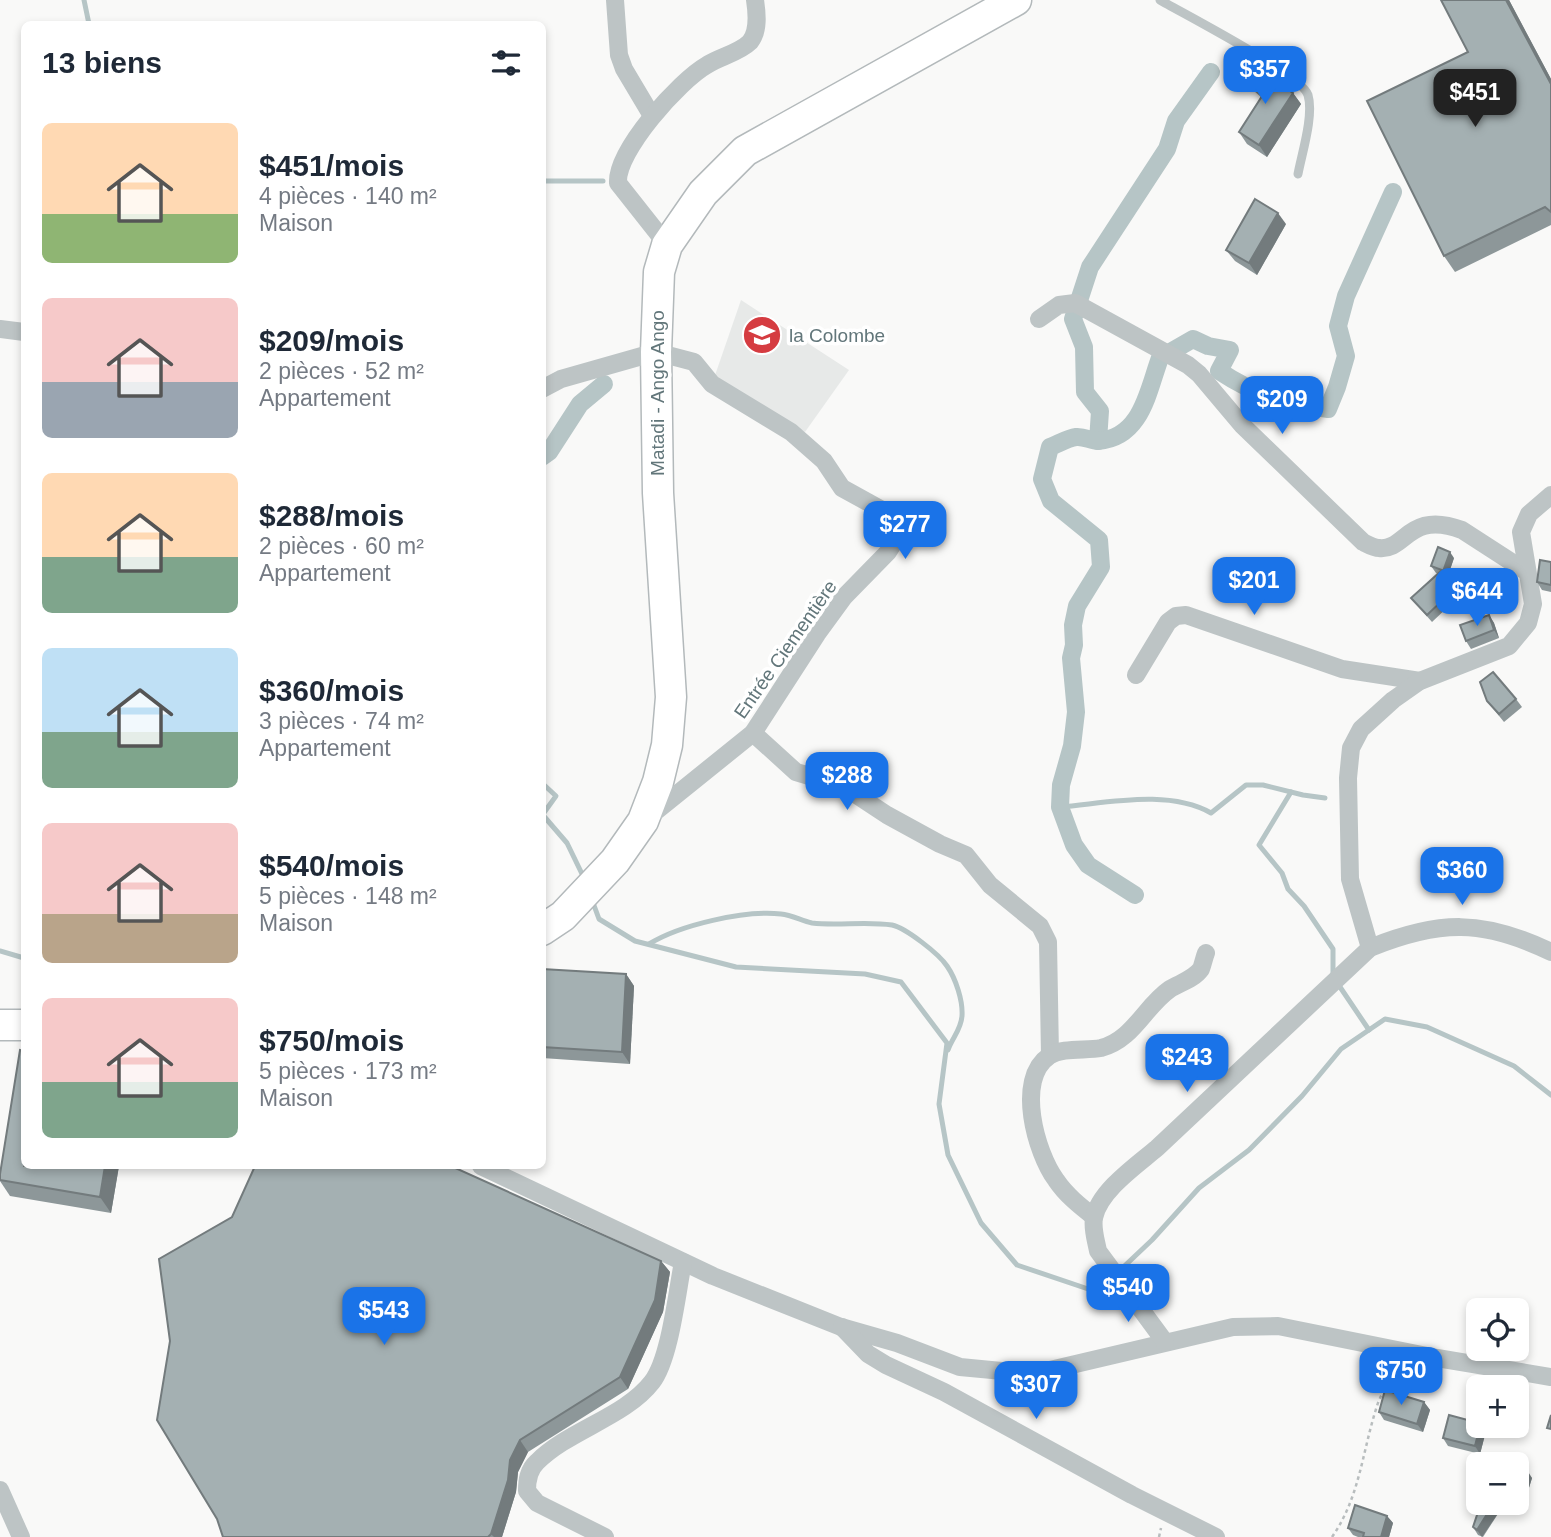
<!DOCTYPE html>
<html lang="fr">
<head>
<meta charset="utf-8">
<style>
	body { margin:0; font-family:Arial,sans-serif; background:#f2f2f3; color:#1f2937; height:100vh; display:flex; flex-direction:column; font-size:26px; white-space:nowrap }
	* { box-sizing:border-box; margin:0 }
	p { font-size:23px; color:#747a83 }
	.icon { flex:none; width:38px; height:38px; fill:none; stroke:currentColor; stroke-width:2; stroke-linecap:round; stroke-linejoin:round }
	.map { position:relative; flex:1; overflow:hidden }
	.sheet { position:absolute; left:21px; top:21px; width:525px; height:1148px; display:flex; flex-direction:column; background:#fff; border-radius:10px; box-shadow:0 4px 10px #0003 }
	.sheet>* { flex:none }
	.controls { position:absolute; left:1466px; top:1298px; display:grid; gap:14px }
	.controls a { display:grid; place-items:center; width:63px; height:63px; border-radius:10px; background:#fff; box-shadow:0 4px 10px #0003; font-size:35px }
	.price { position:absolute; translate:-50% -60px; padding:0 16px; border-radius:14px; background:#1a73e8; color:#fff; font-size:23px; line-height:46px; filter:drop-shadow(0 2px 4px #0008) }
	.price::after { content:''; position:absolute; left:50%; top:42px; width:21px; height:16px; margin-left:-10px; background:inherit; clip-path:polygon(0 0,100% 0,50% 100%) }
	.price.selected { background:#222; color:#fff }
	ul { padding:0; list-style:none }
	li { display:flex; align-items:center; gap:21px; height:175px; padding:0 21px }
	li span { display:grid; place-items:center; flex:none; width:196px; height:140px; border-radius:10px; color:#555 }
	li>.icon { margin-inline-start:auto }
	span .icon { width:84px; height:84px; fill:#fffc; stroke-width:1 }
	li b { font-size:30px }
	h2 { display:flex; justify-content:space-between; align-items:center; height:84px; padding:0 21px; font-size:30px }
	.map>svg:first-child { display:block }
</style>
</head>
<body>
<div class="map">
<svg width="1551" height="1537" viewBox="0 0 1551 1537">
	<rect width="100%" height="100%" fill="#f9f9f8"/>
	<!-- built -->
	<path fill="#e7e9e8" d="M741 300 849 370 805 432 712 384Z"/>
	<g fill="none" stroke-linecap="round" stroke-linejoin="round">
		<!-- stream -->
		<g stroke="#b6c5c6" stroke-width="5">
			<path d="M84 0 89 24"/>
			<path d="M542 181H603"/>
			<path d="M542 783 556 796 543 814"/>
			<path d="M1291 792 1259 845 1282 873 1288 889 1304 906 1333 949V975"/>
			<path d="M1060 807C1108 803 1168 789 1211 813L1246 785H1263L1303 795 1325 798"/>
			<path d="M542 814 567 843 584 878"/>
			<path d="M592 900 599 919 635 941 736 967 865 974 901 982 947 1043 939 1104 948 1155 981 1223 1017 1265 1097 1292 1152 1240 1199 1188 1249 1150 1302 1096 1341 1049 1385 1019 1427 1027 1514 1066 1551 1095"/>
			<path d="M649 944C680 925 744 910 781 914 792 915 802 921 812 923 838 926 866 921 892 925 906 928 939 954 947 966 956 979 963 1001 962 1016 961 1030 952 1038 948 1050"/>
			<path d="M0 951 24 958"/>
			<path d="M1338 984 1369 1030"/>
		</g>
		<!-- canal -->
		<g stroke="#b6c5c6" stroke-width="18">
			<path d="M1098 441 1100 411 1085 392 1084 347 1073 319 1090 267 1167 149 1176 121 1211 72"/>
			<path d="M542 457 549 452 580 404 604 384"/>
			<path d="M1135 895 1088 865 1074 845 1060 807 1061 785 1072 746 1076 712 1071 658 1074 645 1073 625 1077 606 1101 567 1099 540 1051 501 1042 479 1050 447C1058 444 1068 438 1076 437 1084 436 1091 441 1098 441 1142 438 1148 390 1160 358L1193 339 1208 346 1230 350 1219 371C1257 396 1283 403 1328 409L1337 387 1346 356 1338 326 1346 296 1393 192"/>
		</g>
		<!-- trunk casing -->
		<g stroke="#b3b9bb" stroke-width="33">
			<g id="trunk">
				<path d="M542 930 563 916 615 861 643 821 658 782 667 745 671 697 658 493 656 352 659 272 667 245 703 193 745 151 1016 0"/>
				<path d="M0 1025H24"/>
			</g>
		</g>
		<!-- path -->
		<g stroke="#b8bdbe" stroke-width="2.5" stroke-dasharray="3.5 3.5" stroke-linecap="butt">
			<path d="M1159 1537 1161 1528"/>
			<path d="M1332 1537C1360 1497 1362 1452 1377 1406 1380 1396 1387 1386 1392 1376L1408 1370"/>
		</g>
		<!-- service -->
		<path stroke="#bdc4c5" stroke-width="9" d="M1160 0C1184 14 1301 74 1308 95 1314 115 1302 153 1298 174"/>
		<!-- minor -->
		<g stroke="#bdc4c5" stroke-width="18">
			<path d="M615 0 619 55 624 69 652 116"/>
			<path d="M667 245 618 183C616 151 679 81 707 65 719 57 739 53 750 42 759 31 757 13 755 0"/>
			<path d="M1039 319 1059 305 1075 303 1188 365 1199 374 1242 425 1363 542C1367 544 1374 548 1379 548 1406 551 1408 510 1462 530L1527 572"/>
			<path d="M0 329 24 332"/>
			<path d="M542 389 561 379 656 352 694 362 712 384 791 432 824 461 842 488 880 509 904 527 888 552 844 597 817 634 753 733 650 816"/>
			<path d="M1136 675 1168 622 1176 616 1186 615 1342 669 1420 681"/>
			<path d="M753 733 796 772 843 786 887 815 940 844 966 855 990 885 1040 926 1048 942 1050 1055"/>
			<path d="M1370 948 1350 879 1348 778 1351 748 1361 729 1393 700 1420 681 1509 646 1528 623 1533 604 1521 532 1529 514 1551 495"/>
			<path d="M481 1166 713 1276 841 1327 897 1343 960 1367 1033 1374 1233 1327 1278 1326 1437 1358 1551 1377"/>
			<path d="M1094 1217C1080 1206 1066 1195 1056 1180 1036 1153 1015 1079 1049 1056 1063 1047 1086 1051 1101 1048 1133 1040 1145 1006 1170 989 1180 983 1194 979 1201 969 1203 964 1204 958 1206 953"/>
			<path d="M842 1327 868 1354 886 1365 944 1392 1132 1495 1216 1537"/>
			<path d="M1165 1342 1098 1251C1096 1240 1092 1229 1094 1218 1099 1191 1137 1165 1157 1148L1370 948C1439 920 1483 919 1551 952"/>
			<path d="M0 1490 21 1537"/>
			<path d="M605 1537 537 1503 527 1491C527 1481 528 1470 537 1462 569 1430 625 1417 652 1382 670 1359 677 1292 683 1262"/>
		</g>
		<!-- trunk -->
		<use href="#trunk" stroke="#fff" stroke-width="30"/>
	</g>
	<!-- wall -->
	<g fill="#8d9799">
		<path d="M1441 0H1509L1551 79V225L1455 272 1444 256 1468 52Z"/>
		<path d="M1246 79 1293 93 1301 104 1267 157 1247 144 1239 132 1261 97 1254 91Z"/>
		<path d="M1286 224 1257 275 1235 261 1226 250Z"/>
		<path d="M1454 558 1442 594 1450 605 1432 622 1411 598 1438 574 1436 573 1431 566Z"/>
		<path d="M1551 562V592L1542 590 1537 582Z"/>
		<path d="M1489 615 1494 623 1499 638 1471 649 1466 641Z"/>
		<path d="M1516 699 1522 707 1504 722 1487 701Z"/>
		<path d="M542 969 626 974 634 986 630 1064 542 1058Z"/>
		<path d="M24 1166H119L111 1213 10 1196 0 1181V1174Z"/>
		<path d="M661 1261 670 1272 663 1312 628 1389 528 1452 518 1472 516 1492 502 1537H223Z"/>
		<path d="M1424 1402 1430 1410 1423 1432 1384 1420 1379 1412Z"/>
		<path d="M1479 1426H1482L1486 1431 1480 1454 1448 1446 1443 1438Z"/>
		<path d="M1517 1467 1532 1478 1523 1507 1512 1503H1517Z"/>
		<path d="M1481 1503H1505L1483 1537 1478 1535 1473 1527Z"/>
		<path d="M1387 1516 1393 1523 1389 1537H1358L1353 1535 1348 1528Z"/>
	</g>
	<!-- shaded-wall -->
	<g fill="#737b7d">
		<path d="M1506 0H1509L1551 79V84Z"/>
		<path d="M1293 93 1301 104 1267 157 1259 145Z"/>
		<path d="M1278 213 1286 224 1257 275 1249 263Z"/>
		<path d="M1450 552 1454 558 1441 595 1437 588Z"/>
		<path d="M1489 615 1494 623 1499 638 1494 630Z"/>
		<path d="M626 974 634 986 630 1064 622 1052Z"/>
		<path d="M105 1166H119L111 1213 100 1197Z"/>
		<path d="M661 1261 670 1272 663 1312 628 1389 620 1377Z"/>
		<path d="M1424 1402 1430 1410 1423 1432 1417 1424Z"/>
		<path d="M1480 1426H1482L1486 1431 1480 1454 1475 1446Z"/>
		<path d="M520 1440 528 1452 518 1472 516 1492 502 1537H494L491 1534 510 1460Z"/>
		<path d="M1527 1470 1532 1478 1523 1507 1517 1499Z"/>
		<path d="M1494 1503H1505L1482 1537 1477 1530Z"/>
		<path d="M1387 1516 1393 1523 1389 1537H1381Z"/>
	</g>
	<!-- building -->
	<g fill="#a4b0b2" stroke="#737b7d" stroke-width="2">
		<path d="M1441 0H1506L1551 84V212L1545 207 1444 256 1367 101 1468 52Z"/>
		<path d="M1255 67 1293 93 1259 145 1239 132 1264 93 1246 79Z"/>
		<path d="M1255 199 1278 213 1249 263 1226 250Z"/>
		<path d="M1438 547 1450 552 1437 588 1445 598 1427 615 1411 598 1442 570 1431 566Z"/>
		<path d="M1540 560 1551 562V585L1537 582Z"/>
		<path d="M1489 615 1494 630 1466 641 1460 625Z"/>
		<path d="M1493 672 1516 699 1499 714 1487 701 1480 682Z"/>
		<path d="M542 969 626 974 622 1052 542 1047Z"/>
		<path d="M20 1050 24 1051V1166H105L100 1197 0 1180V1174Z"/>
		<path d="M255 1166H451L661 1261 655 1300 620 1377 520 1440 510 1460 508 1480 491 1534 488 1537H223L217 1519 157 1420 170 1341 159 1259 232 1217Z"/>
		<path d="M1385 1390 1424 1402 1417 1424 1379 1412Z"/>
		<path d="M1449 1415 1479 1423 1480 1426 1475 1446 1443 1438Z"/>
		<path d="M1551 1415V1429L1547 1428Z"/>
		<path d="M1496 1460 1511 1465H1494Z"/>
		<path d="M1517 1467 1527 1470 1517 1499Z"/>
		<path d="M1481 1503H1494L1477 1530 1473 1527Z"/>
		<path d="M1355 1505 1387 1516 1381 1537H1363L1364 1533 1348 1528Z"/>
	</g>
	<!-- icons -->
	<defs>
		<g id="school-disc" transform="scale(2.0125)"><circle r="9.5" fill="#d53c41" stroke="#fff"/><path d="M0-5L7-2L0 1L-7-2ZM-4 1L0 2.5L4 1V4Q0 6-4 4Z" fill="#fff"/></g>
	</defs>
	<g fill-rule="evenodd">
		<use href="#school-disc" x="762" y="335"/>
	</g>
	<g text-anchor="middle" stroke-width="7" stroke-linejoin="round" paint-order="stroke">
		<!-- poi labels -->
		<g font-size="19" fill="#62767a" stroke="#fff" text-anchor="start">
			<text x="789" y="342">la Colombe</text>
		</g>
		<!-- street labels -->
		<g font-size="19" fill="#62767a" stroke="#fff">
			<text transform="translate(657 393) rotate(-90)" y="7">Matadi - Ango Ango</text>
			<text transform="translate(785 649) rotate(-55)" y="7">Entrée Ciementière</text>
		</g>
	</g>
</svg>
<div class="controls">
<a><svg class="icon" aria-label="locate" viewBox="0 0 24 24"><circle cx="12" cy="12" r="6"/><path d="M12 2v4M12 18v4M2 12h4M18 12h4"/></svg></a>
<a>+</a>
<a>−</a>
</div>
<b class="price" style="left:1265px;top:106px">$357</b>
<b class="price selected" style="left:1475px;top:129px">$451</b>
<b class="price" style="left:1282px;top:436px">$209</b>
<b class="price" style="left:905px;top:561px">$277</b>
<b class="price" style="left:1254px;top:617px">$201</b>
<b class="price" style="left:1477px;top:628px">$644</b>
<b class="price" style="left:847px;top:812px">$288</b>
<b class="price" style="left:1462px;top:907px">$360</b>
<b class="price" style="left:1187px;top:1094px">$243</b>
<b class="price" style="left:1128px;top:1324px">$540</b>
<b class="price" style="left:384px;top:1347px">$543</b>
<b class="price" style="left:1401px;top:1407px">$750</b>
<b class="price" style="left:1036px;top:1421px">$307</b>
<section class="sheet">
<h2>13 biens<svg class="icon" aria-label="filters" viewBox="0 0 24 24"><path d="M4 7h16M4 17h16"/><circle cx="9" cy="7" r="2"/><circle cx="15" cy="17" r="2"/></svg></h2>
<ul>
<li><span style="background:linear-gradient(#ffd9b3 65%,#8fb573 0)"><svg class="icon" aria-label="home" viewBox="0 0 24 24"><path d="M3 11l9-7 9 7M6 9v11h12V9"/></svg></span><div><b>$451/mois</b><p>4 pièces · 140 m²</p><p>Maison</p></div></li>
<li><span style="background:linear-gradient(#f6c9c9 60%,#9aa5b1 0)"><svg class="icon" aria-label="home" viewBox="0 0 24 24"><path d="M3 11l9-7 9 7M6 9v11h12V9"/></svg></span><div><b>$209/mois</b><p>2 pièces · 52 m²</p><p>Appartement</p></div></li>
<li><span style="background:linear-gradient(#ffd9b3 60%,#7fa58c 0)"><svg class="icon" aria-label="home" viewBox="0 0 24 24"><path d="M3 11l9-7 9 7M6 9v11h12V9"/></svg></span><div><b>$288/mois</b><p>2 pièces · 60 m²</p><p>Appartement</p></div></li>
<li><span style="background:linear-gradient(#bfe0f5 60%,#7fa58c 0)"><svg class="icon" aria-label="home" viewBox="0 0 24 24"><path d="M3 11l9-7 9 7M6 9v11h12V9"/></svg></span><div><b>$360/mois</b><p>3 pièces · 74 m²</p><p>Appartement</p></div></li>
<li><span style="background:linear-gradient(#f6c9c9 65%,#b9a48a 0)"><svg class="icon" aria-label="home" viewBox="0 0 24 24"><path d="M3 11l9-7 9 7M6 9v11h12V9"/></svg></span><div><b>$540/mois</b><p>5 pièces · 148 m²</p><p>Maison</p></div></li>
<li><span style="background:linear-gradient(#f6c9c9 60%,#7fa58c 0)"><svg class="icon" aria-label="home" viewBox="0 0 24 24"><path d="M3 11l9-7 9 7M6 9v11h12V9"/></svg></span><div><b>$750/mois</b><p>5 pièces · 173 m²</p><p>Maison</p></div></li>
</ul>
</section>
</div>
</body>
</html>
